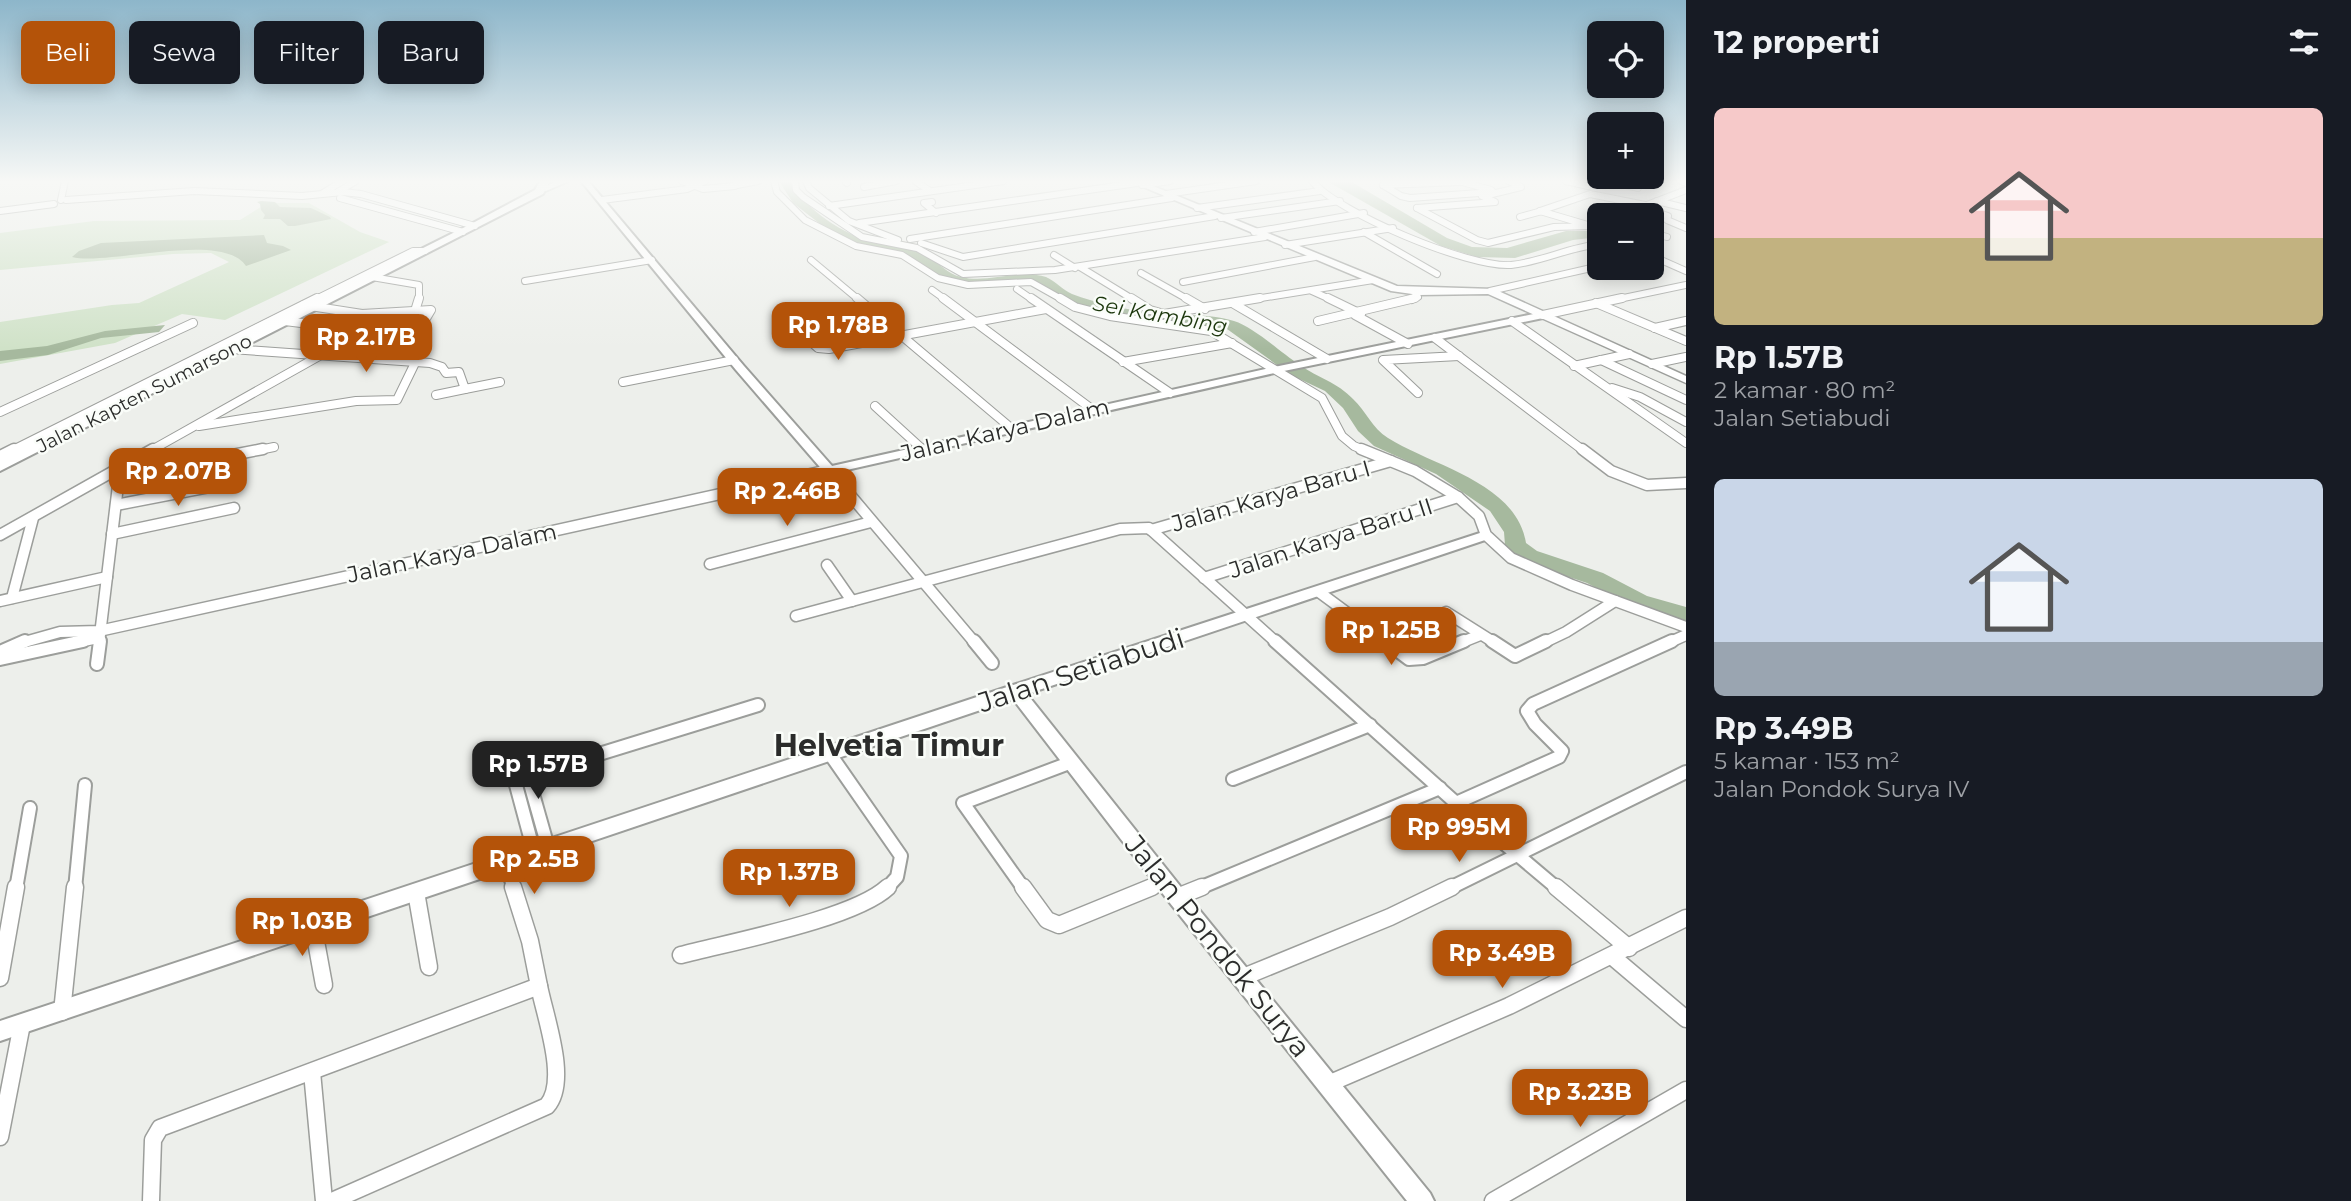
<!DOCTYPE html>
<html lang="id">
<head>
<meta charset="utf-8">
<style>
	body { margin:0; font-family:Montserrat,sans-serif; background:#242831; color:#f1f3f6; height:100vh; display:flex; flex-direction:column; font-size:26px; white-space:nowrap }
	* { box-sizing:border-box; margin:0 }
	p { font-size:23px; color:#9ea1a6 }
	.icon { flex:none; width:38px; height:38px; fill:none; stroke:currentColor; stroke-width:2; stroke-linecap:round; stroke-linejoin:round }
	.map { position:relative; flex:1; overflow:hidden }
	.sheet { display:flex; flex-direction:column; background:#171b24; width:665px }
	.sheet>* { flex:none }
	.guide { position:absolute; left:21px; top:21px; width:665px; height:63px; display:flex; gap:14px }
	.tools { position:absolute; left:1587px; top:21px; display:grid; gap:14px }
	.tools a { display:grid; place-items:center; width:77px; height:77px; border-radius:10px; background:#171b24; box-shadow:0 4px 18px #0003; font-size:35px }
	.price { position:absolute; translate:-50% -60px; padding:0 16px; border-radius:14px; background:#b45309; color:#fff; font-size:23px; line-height:46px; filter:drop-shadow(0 2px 4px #0008) }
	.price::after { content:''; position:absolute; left:50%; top:42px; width:21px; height:16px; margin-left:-10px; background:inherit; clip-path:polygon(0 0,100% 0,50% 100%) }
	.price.active { background:#222; color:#fff }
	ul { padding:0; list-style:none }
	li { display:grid; align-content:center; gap:14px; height:371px; padding:0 28px }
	li span { display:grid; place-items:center; height:217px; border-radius:10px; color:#555 }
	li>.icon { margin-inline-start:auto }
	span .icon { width:126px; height:126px; fill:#fffc; stroke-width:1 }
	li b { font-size:30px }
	h2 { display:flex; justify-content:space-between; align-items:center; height:84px; padding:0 28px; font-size:30px }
	.chip { padding:0 24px; border-radius:10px; background:#171b24; box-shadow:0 4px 18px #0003; font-size:24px; line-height:63px }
	.chip.active { background:#b45309; color:#fff }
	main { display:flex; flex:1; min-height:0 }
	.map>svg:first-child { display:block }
</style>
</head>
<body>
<main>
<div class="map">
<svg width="1686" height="1201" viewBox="0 0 1686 1201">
	<rect width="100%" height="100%" fill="#edefeb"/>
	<!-- green -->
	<path fill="#d0e2c8" d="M267 203H309L360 232 389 242 225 320 182 314 115 343 0 364V322L112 305 139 303 229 262 211 253 173 254 0 270V233L94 221 240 220Z"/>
	<!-- water -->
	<g fill="#a6b99e">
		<path d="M1327 181H1350L1447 238 1472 247 1507 248 1566 231H1599V237L1573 240 1515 258 1477 257 1441 246Z"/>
		<path d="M261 201 275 202 280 207 311 208 330 217 331 219 295 226H288L280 219H263L265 215 261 210 260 204 257 202Z"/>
		<path d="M264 235 267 243 283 246 291 250 246 266C222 230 109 266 72 257L79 251 101 243Z"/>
		<path d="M165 325 159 332 101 338 48 355 0 361V351L47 346 105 331Z"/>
	</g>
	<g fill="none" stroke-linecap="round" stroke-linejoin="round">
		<!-- river -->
		<path fill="#a6b99e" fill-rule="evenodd" d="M779 181H791C804 209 845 236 875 242 889 244 903 243 917 249 933 256 944 273 961 277 989 284 1019 268 1046 277 1055 281 1063 290 1072 294 1096 303 1120 308 1144 312 1174 317 1205 312 1234 321 1254 327 1281 353 1300 365 1318 378 1337 382 1353 399 1366 411 1372 428 1388 438 1432 466 1516 482 1526 543L1537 551 1603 573 1647 596 1686 607V622L1631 606 1587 583 1521 561 1505 545 1504 532 1490 511 1436 474 1374 446 1358 431 1343 408 1325 391 1291 375 1227 329 1148 322 1101 312 1059 299 1034 283 977 287 954 284 940 278 905 254 863 247 828 230 793 203Z"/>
		<!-- minor-far4 casing -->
		<g stroke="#9c9e9b" stroke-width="8">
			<g id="minor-far4">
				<path d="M682 181 703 189 735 186 736 181"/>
				<path d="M774 181 777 192 805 220 856 246 902 255 938 278 968 285 1031 282 1063 300"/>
				<path d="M795 181 796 190 803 197 862 237 917 248 963 274 1055 270 1265 237"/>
				<path d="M806 181 809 188 849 221 898 240"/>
				<path d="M845 181 847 183"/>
				<path d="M915 181 930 191"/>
				<path d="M1312 181C1338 213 1469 268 1511 265 1542 262 1569 247 1600 244"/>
				<path d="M1459 181 1491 190"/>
				<path d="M1566 181 1588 186"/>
				<path d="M1610 181 1638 188"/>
				<path d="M1681 181 1686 183"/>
				<path d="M737 185 758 181"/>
				<path d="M1142 185 1170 181"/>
				<path d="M1383 185 1401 196 1410 198 1493 192"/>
				<path d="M1383 185 1460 182"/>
				<path d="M864 187 896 181"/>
				<path d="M339 191 356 181"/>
				<path d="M323 193 343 181"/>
				<path d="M1166 194 1256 181"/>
				<path d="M1488 195 1521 187 1509 181"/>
				<path d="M340 198 463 232"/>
				<path d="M61 200 65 181"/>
				<path d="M66 200 194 191 302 196 343 192 361 194 475 226"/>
				<path d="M602 200 687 189 705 181"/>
				<path d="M1657 201 1686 208"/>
				<path d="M932 202 924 203 936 213"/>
				<path d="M829 206 1003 181"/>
				<path d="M1640 207 1668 216 1667 220 1686 228"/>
				<path d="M1197 208 1320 191"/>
				<path d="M1417 208 1477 240 1488 243 1554 227 1591 226 1540 211"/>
				<path d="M1417 208 1495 202 1482 196"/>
				<path d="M0 211 54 204"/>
				<path d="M1540 211 1590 194 1645 205"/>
				<path d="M1621 215 1686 190"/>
				<path d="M1520 217 1542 211"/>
				<path d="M1221 218 1340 201"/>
				<path d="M859 223 1137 183"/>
				<path d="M1254 232 1364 213"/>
				<path d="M1364 232 1437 274"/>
				<path d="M1652 233 1667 237"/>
				<path d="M910 239 1172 198"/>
				<path d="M921 243 963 257 1215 216"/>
				<path d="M1285 245 1393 228"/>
				<path d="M1054 255 1075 268"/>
				<path d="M1652 256 1686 271"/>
				<path d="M811 260 859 300"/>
				<path d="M1080 267 1134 300"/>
				<path d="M1141 273 1189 300"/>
				<path d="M372 277 419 285V300"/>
				<path d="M525 281 652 260"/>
				<path d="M1183 282 1315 257"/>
				<path d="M1017 289 1033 300"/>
				<path d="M932 290 946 300"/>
				<path d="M1312 291 1332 300"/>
				<path d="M1490 291 1600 266"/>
				<path d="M314 300 413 251H425"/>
				<path d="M1249 300 1373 280"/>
				<path d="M1412 300 1418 297 1415 293"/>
				<path d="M1614 300 1686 285"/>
			</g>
		</g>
		<!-- minor-far3 casing -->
		<g stroke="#9c9e9b" stroke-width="10">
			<g id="minor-far3">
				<path d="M857 298 1011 428"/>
				<path d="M943 298 1093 410"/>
				<path d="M1031 298 1170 393"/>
				<path d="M1060 298 1075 307 1110 316 1211 331 1322 398 1342 436 1354 446 1366 451"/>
				<path d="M1131 298 1150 310 1164 314 1260 298"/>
				<path d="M1186 298 1205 309"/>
				<path d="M1328 298 1361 314"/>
				<path d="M1596 303 1686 341"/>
				<path d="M1234 304 1327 359"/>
				<path d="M415 311 419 298"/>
				<path d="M1355 315 1408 344"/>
				<path d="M1543 315 1622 298"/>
				<path d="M285 321 325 326"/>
				<path d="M1318 321 1415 298"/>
				<path d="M1512 321 1686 443"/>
				<path d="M791 324 818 348 829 349 1046 309"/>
				<path d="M1655 328 1686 321"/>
				<path d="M1435 338 1584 451"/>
				<path d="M231 349 430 363 442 367 446 373 459 372 465 389 500 382"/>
				<path d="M1601 360 1686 400"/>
				<path d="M1123 362 1232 343"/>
				<path d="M1652 364 1686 357"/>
				<path d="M1574 366 1629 354"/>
				<path d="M623 382 734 360"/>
				<path d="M1612 388 1640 397 1686 422"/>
				<path d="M1418 393 1383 360 1459 356"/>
				<path d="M436 395 465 389"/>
				<path d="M875 406 921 448"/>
				<path d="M0 412 193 323"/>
				<path d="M199 426 356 401 397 400 415 363"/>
				<path d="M11 451 317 298"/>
				<path d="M150 451 321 355 388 338 415 337 431 310 362 314 304 305"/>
				<path d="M254 451 274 447"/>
			</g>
		</g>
		<!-- minor-far2 casing -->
		<g stroke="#9c9e9b" stroke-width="13">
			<g id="minor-far2">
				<path d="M1361 449 1415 471 1458 497 1479 516 1486 535 1511 558 1572 585 1686 627"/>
				<path d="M1582 449 1611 471 1647 485 1686 483"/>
				<path d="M0 456 14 449"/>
				<path d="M119 477 263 449"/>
				<path d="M116 505 235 482"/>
				<path d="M1151 530 1391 461"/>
				<path d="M112 534 234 508"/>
				<path d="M0 535 153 449"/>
				<path d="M710 564 871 522"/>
				<path d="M827 565 852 601"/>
				<path d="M1204 578 1458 497"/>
				<path d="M1319 592 1388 643"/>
				<path d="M12 598 33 518"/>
				<path d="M0 601 107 577"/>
				<path d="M1446 612 1495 643"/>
				<path d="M796 616 1120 529 1149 528 1277 643"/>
				<path d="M21 643 60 632 99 631 829 470 975 643"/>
				<path d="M74 643 98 638"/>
				<path d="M99 643 120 469"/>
				<path d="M1460 643 1480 635"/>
				<path d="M1543 643 1566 632 1615 601"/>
				<path d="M1668 643 1686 635"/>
			</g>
		</g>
		<!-- minor-far1 casing -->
		<g stroke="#9c9e9b" stroke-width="16">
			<g id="minor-far1">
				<path d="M974 641 992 663"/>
				<path d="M1275 641 1456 803 1558 889"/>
				<path d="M1385 641 1409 659 1423 658 1464 641"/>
				<path d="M1492 641 1515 656 1546 641"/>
				<path d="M0 652 25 641"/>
				<path d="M0 659 83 641"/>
				<path d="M97 664 100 641"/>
				<path d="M830 754 901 856 897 877 886 889"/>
				<path d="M522 755 548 847"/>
				<path d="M509 759 534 852"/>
				<path d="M528 776 758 705"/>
				<path d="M1233 779 1370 725"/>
				<path d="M1456 803 1559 757 1562 751 1535 724 1527 711 1533 704 1672 641"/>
				<path d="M505 861 514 889"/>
				<path d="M16 889 30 808"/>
				<path d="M75 889 85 785"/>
				<path d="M1024 889 963 803 1072 762"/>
				<path d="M1148 889 1166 881"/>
				<path d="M1197 889 1440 788"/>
				<path d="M1448 889 1686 772"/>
			</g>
		</g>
		<!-- minor casing -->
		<g stroke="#9c9e9b" stroke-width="19">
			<g id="minor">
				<path d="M1023 887 1047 920 1059 925 1152 887"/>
				<path d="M1556 887 1629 948"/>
				<path d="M416 892 429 967"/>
				<path d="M1177 897 1202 887"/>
				<path d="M313 925 324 985"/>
				<path d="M681 955C730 942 854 919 888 887"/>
				<path d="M1614 958 1686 1019"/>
				<path d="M0 978 16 887"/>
				<path d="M1241 978 1390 917 1452 887"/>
				<path d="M62 1012 75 887"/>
				<path d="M312 1072 324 1201"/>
				<path d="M1328 1084 1509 1006 1686 918"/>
				<path d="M0 1137 22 1024"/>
				<path d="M151 1201 153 1140 160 1128 539 986 530 941 513 887"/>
				<path d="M332 1201 547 1106C569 1081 545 1017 539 986"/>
				<path d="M1493 1201 1686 1090"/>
			</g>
		</g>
		<!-- tertiary casing -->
		<g stroke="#9c9e9b" stroke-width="4">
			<g id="tertiary">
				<path d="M581 181H588L744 366 832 466 1279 366 1543 312 1548 315 1543 318 1279 372 829 474 825 473 736 370Z"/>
				<path d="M1486 531 1492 535 1491 538 1027 694 1184 891 1430 1193 1434 1201H1407L1170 903 1013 699 0 1041V1021L1010 686Z"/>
			</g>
		</g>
		<!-- secondary casing -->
		<g stroke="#9c9e9b" stroke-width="3">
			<g id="secondary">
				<path d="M557 181H569L546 191 539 189Z"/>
				<path d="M1129 181H1141L1397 286 1494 289 1686 376V383L1488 294 1419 295 1391 291Z"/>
			</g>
		</g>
		<!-- trunk casing -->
		<g stroke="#9c9e9b" stroke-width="4">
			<path id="trunk" d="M540 181H550L543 194 0 471V460L471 224 535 190Z"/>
		</g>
		<!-- minor-far4 -->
		<use href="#minor-far4" stroke="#fff" stroke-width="6"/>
		<!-- minor-far3 -->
		<use href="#minor-far3" stroke="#fff" stroke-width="8"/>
		<!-- minor-far2 -->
		<use href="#minor-far2" stroke="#fff" stroke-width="10"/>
		<!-- minor-far1 -->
		<use href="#minor-far1" stroke="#fff" stroke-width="12"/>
		<!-- minor -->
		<use href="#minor" stroke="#fff" stroke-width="16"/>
		<!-- tertiary -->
		<use href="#tertiary" fill="#fff" fill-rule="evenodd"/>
		<!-- secondary -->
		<use href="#secondary" fill="#fff" fill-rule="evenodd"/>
		<!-- trunk -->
		<use href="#trunk" fill="#fff" fill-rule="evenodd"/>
	</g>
	<!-- sky -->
	<linearGradient id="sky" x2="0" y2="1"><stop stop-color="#8db6ca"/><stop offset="0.52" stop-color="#f7f8f6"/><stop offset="1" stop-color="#f7f8f6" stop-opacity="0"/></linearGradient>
	<rect width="1686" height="349" fill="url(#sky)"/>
	<g text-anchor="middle" stroke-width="5" stroke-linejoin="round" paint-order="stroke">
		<!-- far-street labels -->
		<g font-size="19" fill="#2b2c2b" stroke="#fafdf9">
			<text transform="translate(144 393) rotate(-27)" y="7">Jalan Kapten Sumarsono</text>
		</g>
		<!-- far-water labels -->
		<g font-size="21" font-style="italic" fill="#1c370d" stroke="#fafdf9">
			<text transform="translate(1160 315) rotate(10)" y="7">Sei Kambing</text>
		</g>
		<!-- street labels -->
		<g font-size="23" fill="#2b2c2b" stroke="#fafdf9">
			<text transform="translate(1005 430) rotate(-13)" y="8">Jalan Karya Dalam</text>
			<text transform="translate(1271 496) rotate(-16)" y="8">Jalan Karya Baru I</text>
			<text transform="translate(1331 538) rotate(-18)" y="8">Jalan Karya Baru II</text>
			<text transform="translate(452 553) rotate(-12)" y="8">Jalan Karya Dalam</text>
		</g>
		<!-- near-street labels -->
		<g font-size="28" fill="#2b2c2b" stroke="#fafdf9">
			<text transform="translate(1081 670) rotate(-18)" y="10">Jalan Setiabudi</text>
			<text transform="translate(1218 946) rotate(51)" y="10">Jalan Pondok Surya</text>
		</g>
		<!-- district labels -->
		<g font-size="30" font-weight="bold" fill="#2b2c2b" stroke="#fafdf9">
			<text x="889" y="756">Helvetia Timur</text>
		</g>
	</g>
</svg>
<div class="tools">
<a><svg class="icon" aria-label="locate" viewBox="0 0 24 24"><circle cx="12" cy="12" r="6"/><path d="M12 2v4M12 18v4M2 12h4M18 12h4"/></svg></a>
<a>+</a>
<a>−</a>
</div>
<b class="price" style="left:838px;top:362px">Rp 1.78B</b>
<b class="price" style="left:366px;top:374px">Rp 2.17B</b>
<b class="price" style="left:178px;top:508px">Rp 2.07B</b>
<b class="price" style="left:787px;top:528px">Rp 2.46B</b>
<b class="price" style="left:1391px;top:667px">Rp 1.25B</b>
<b class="price active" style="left:538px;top:801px">Rp 1.57B</b>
<b class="price" style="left:1459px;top:864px">Rp 995M</b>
<b class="price" style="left:534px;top:896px">Rp 2.5B</b>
<b class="price" style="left:789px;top:909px">Rp 1.37B</b>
<b class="price" style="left:302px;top:958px">Rp 1.03B</b>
<b class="price" style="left:1502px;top:990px">Rp 3.49B</b>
<b class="price" style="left:1580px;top:1129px">Rp 3.23B</b>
<div class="guide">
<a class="chip active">Beli</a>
<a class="chip">Sewa</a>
<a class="chip">Filter</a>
<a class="chip">Baru</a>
</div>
</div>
<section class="sheet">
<h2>12 properti<svg class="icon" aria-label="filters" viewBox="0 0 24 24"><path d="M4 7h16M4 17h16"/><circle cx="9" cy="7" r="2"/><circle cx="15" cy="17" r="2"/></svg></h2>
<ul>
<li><span style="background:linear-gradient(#f6c9c9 60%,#c2b280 0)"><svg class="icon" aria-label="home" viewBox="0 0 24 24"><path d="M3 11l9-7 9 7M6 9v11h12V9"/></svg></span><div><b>Rp 1.57B</b><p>2 kamar · 80 m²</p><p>Jalan Setiabudi</p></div></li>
<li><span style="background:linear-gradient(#c9d6e8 75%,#9aa5b1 0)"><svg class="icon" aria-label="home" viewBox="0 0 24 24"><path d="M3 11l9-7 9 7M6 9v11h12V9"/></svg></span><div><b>Rp 3.49B</b><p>5 kamar · 153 m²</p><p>Jalan Pondok Surya IV</p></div></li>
</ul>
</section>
</main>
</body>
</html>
